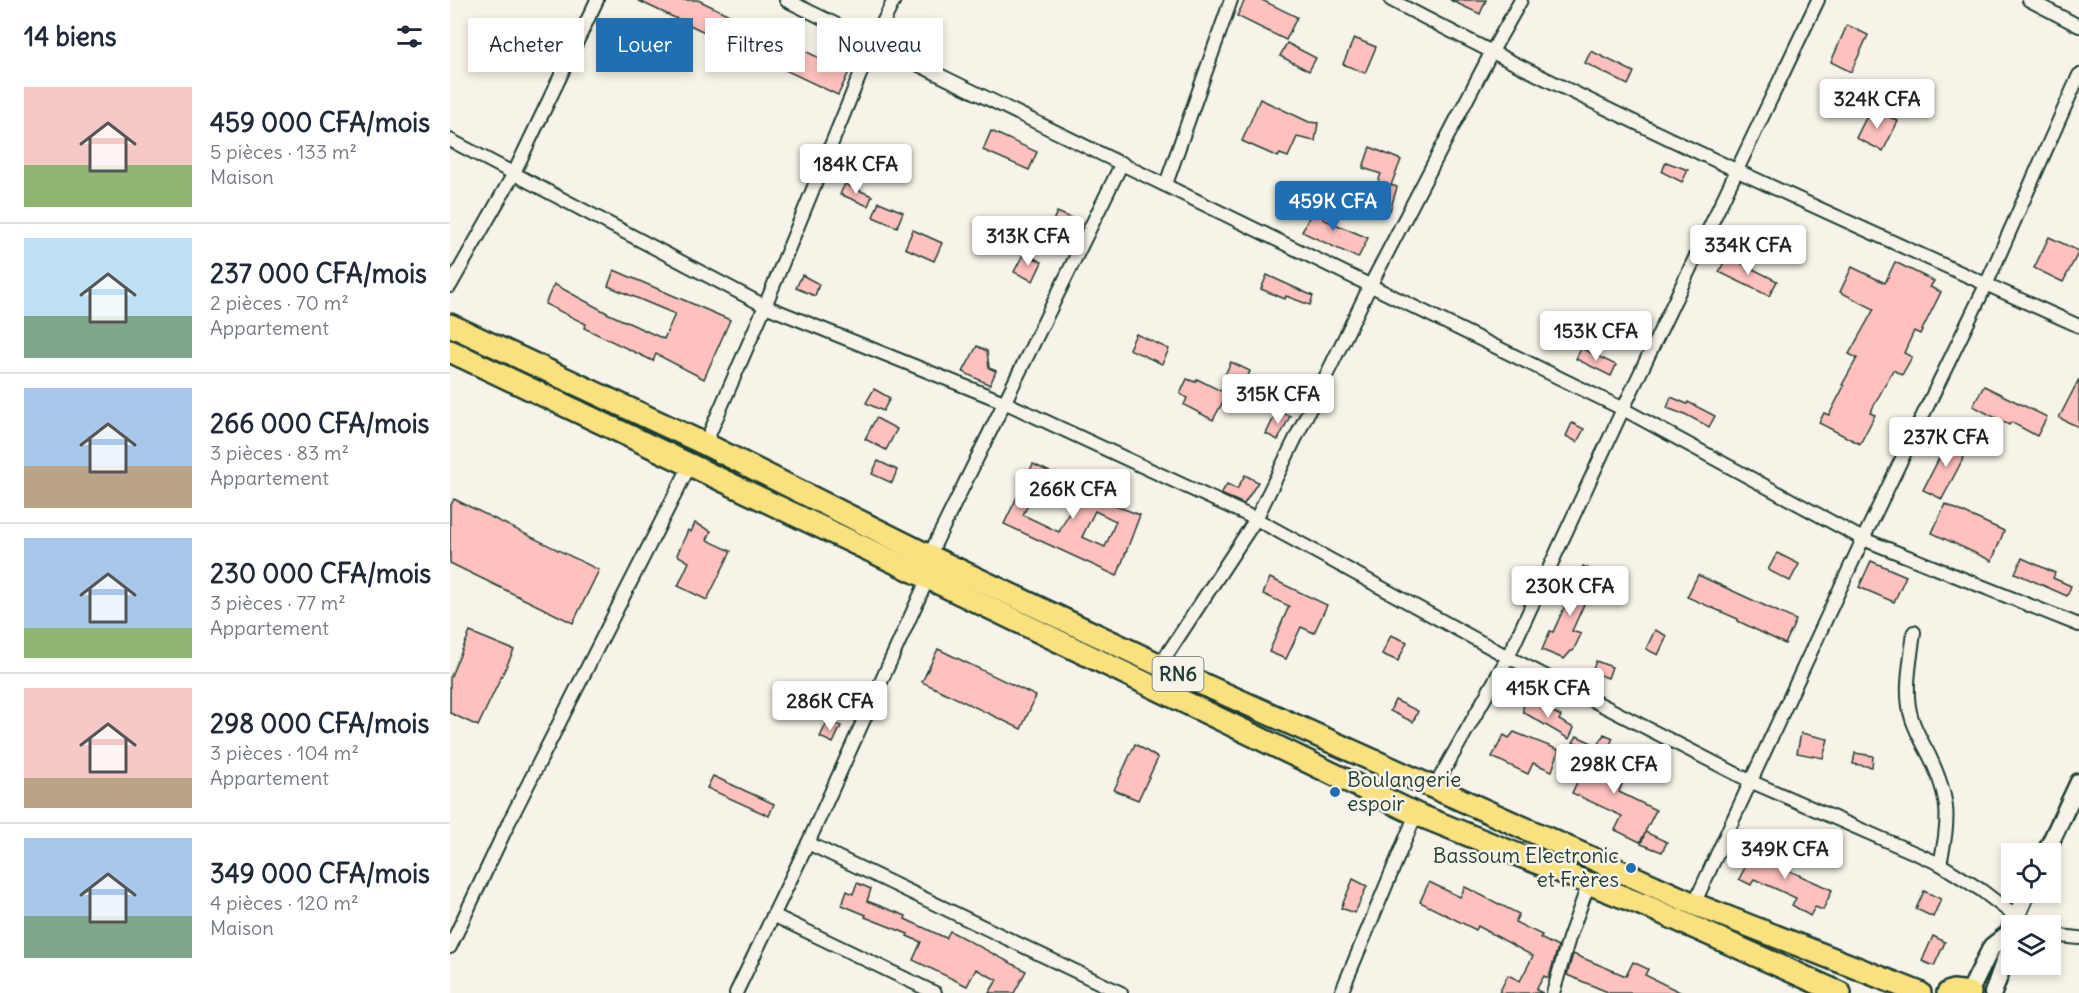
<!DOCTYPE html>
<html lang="fr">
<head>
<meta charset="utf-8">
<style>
	body { margin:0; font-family:Delius,sans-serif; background:#f2f2f3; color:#1f2937; height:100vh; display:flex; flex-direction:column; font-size:22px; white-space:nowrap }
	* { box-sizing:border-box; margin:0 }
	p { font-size:20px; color:#747a83 }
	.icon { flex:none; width:33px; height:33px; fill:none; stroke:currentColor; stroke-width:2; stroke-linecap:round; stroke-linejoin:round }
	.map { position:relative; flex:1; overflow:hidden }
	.details { display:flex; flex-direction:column; background:#fff; width:450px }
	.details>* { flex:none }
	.guide { position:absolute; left:18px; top:18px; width:570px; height:54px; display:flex; gap:12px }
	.fabs { position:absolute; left:1551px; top:843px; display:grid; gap:12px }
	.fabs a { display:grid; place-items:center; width:60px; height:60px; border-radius:0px; background:#fff; box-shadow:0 3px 9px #0003; font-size:30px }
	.price { position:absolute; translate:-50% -51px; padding:0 14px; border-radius:6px; background:#fff; color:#222; font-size:20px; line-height:39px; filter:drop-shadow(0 2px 3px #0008) }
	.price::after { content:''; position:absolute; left:50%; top:36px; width:18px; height:14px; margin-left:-9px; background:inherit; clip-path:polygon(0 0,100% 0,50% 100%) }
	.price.active { background:#1f6fb2; color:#fff }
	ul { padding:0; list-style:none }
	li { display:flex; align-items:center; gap:18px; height:150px; padding:0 24px }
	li+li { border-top:2px solid #e0e1e3 }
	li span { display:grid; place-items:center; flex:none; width:168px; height:120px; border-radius:0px; color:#555 }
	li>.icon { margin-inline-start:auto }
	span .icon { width:72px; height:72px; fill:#fffc; stroke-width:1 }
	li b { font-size:26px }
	h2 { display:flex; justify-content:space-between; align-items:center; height:72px; padding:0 24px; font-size:26px }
	.tag { padding:0 21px; border-radius:0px; background:#fff; box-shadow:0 3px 9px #0003; font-size:21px; line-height:54px }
	.tag.active { background:#1f6fb2; color:#fff }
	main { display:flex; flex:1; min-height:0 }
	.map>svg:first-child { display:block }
</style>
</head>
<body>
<main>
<section class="details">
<h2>14 biens<svg class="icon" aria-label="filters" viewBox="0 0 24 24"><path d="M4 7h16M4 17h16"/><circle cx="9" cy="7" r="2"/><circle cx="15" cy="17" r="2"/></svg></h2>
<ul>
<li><span style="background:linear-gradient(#f6c9c9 65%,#8fb573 0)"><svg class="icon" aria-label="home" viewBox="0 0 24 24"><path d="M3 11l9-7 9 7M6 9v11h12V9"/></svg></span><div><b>459 000 CFA/mois</b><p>5 pièces · 133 m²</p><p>Maison</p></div></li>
<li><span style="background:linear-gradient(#bfe0f5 65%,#7fa58c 0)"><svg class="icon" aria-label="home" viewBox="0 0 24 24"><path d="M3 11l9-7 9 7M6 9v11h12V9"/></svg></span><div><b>237 000 CFA/mois</b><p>2 pièces · 70 m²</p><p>Appartement</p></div></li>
<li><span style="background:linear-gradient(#a9c7e8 65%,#b9a48a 0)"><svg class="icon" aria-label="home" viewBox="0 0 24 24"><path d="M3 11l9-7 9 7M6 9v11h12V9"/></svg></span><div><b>266 000 CFA/mois</b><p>3 pièces · 83 m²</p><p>Appartement</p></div></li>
<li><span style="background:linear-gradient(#a9c7e8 75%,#8fb573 0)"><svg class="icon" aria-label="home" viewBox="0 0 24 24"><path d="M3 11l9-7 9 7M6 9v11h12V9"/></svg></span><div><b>230 000 CFA/mois</b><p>3 pièces · 77 m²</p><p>Appartement</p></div></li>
<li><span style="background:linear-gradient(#f6c9c9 75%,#b9a48a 0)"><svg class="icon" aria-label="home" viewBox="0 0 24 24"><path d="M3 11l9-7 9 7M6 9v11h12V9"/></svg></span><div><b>298 000 CFA/mois</b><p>3 pièces · 104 m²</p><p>Appartement</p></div></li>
<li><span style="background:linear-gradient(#a9c7e8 65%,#7fa58c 0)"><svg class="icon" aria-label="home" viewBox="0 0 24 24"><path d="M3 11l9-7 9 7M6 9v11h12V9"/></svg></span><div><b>349 000 CFA/mois</b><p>4 pièces · 120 m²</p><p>Maison</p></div></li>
</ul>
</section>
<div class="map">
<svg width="1629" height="993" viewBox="0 0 1629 993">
	<rect width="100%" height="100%" fill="#f7f3e8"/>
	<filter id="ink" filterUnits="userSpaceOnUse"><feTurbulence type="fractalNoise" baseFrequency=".0167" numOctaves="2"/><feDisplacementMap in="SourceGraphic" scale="12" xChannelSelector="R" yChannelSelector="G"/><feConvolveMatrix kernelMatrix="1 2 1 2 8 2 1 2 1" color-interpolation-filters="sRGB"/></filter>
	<g filter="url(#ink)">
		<!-- building -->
		<g fill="#fec1be" stroke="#1f3d34" stroke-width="1.5" fill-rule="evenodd">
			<path d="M187 0H248L399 72 388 95Z"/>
			<path d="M795 0H812L847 17 836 40 787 16Z"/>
			<path d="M1000 0H1036L1030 14Z"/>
			<path d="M1397 25 1418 35 1401 72 1381 62Z"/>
			<path d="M904 38 926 47 915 73 893 64Z"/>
			<path d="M837 43 866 58 859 71 830 56Z"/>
			<path d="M1141 51 1184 72 1178 85 1135 63Z"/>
			<path d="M810 99 859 122 868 123 865 141 847 137 838 157 830 154 828 157 792 141Z"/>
			<path d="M1421 108 1448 121 1433 151 1406 138Z"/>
			<path d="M541 131 587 152 579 170 533 150Z"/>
			<path d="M920 147 951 160 941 185 947 187 940 211 920 203 931 174 913 168Z"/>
			<path d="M1216 162 1238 170 1232 182 1212 172Z"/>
			<path d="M395 184 422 196 418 206 390 194Z"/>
			<path d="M868 199 880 205 873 219 918 238 908 258 852 232Z"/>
			<path d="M429 202 453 212 447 227 423 217Z"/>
			<path d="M607 212 621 218 616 230 602 223Z"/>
			<path d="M463 230 492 243 484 261 455 248Z"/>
			<path d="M1599 237 1629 251 1613 282 1584 268Z"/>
			<path d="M574 253 592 262 583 281 564 272Z"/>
			<path d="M1277 256 1327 281 1319 296 1269 272Z"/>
			<path d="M1445 262 1484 281 1480 287 1491 292 1470 334 1464 331 1454 353 1462 357 1452 375 1443 370 1420 413 1425 415 1410 444 1369 423 1374 413 1379 415 1394 386 1392 385 1407 358 1399 354 1424 309 1390 292 1402 267 1435 283Z"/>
			<path d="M164 270 280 320 254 379 206 354 203 361 134 328 136 324 95 304 104 284 159 314 214 339 225 314 158 286Z"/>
			<path d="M352 275 369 284 365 296 346 288Z"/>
			<path d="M817 275 863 296 860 305 836 296 835 299 811 289Z"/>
			<path d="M686 334 719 349 712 364 679 349Z"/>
			<path d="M527 346 537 351 539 368 546 371 540 385 513 372Z"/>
			<path d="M1131 348 1166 365 1161 376 1126 359Z"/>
			<path d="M781 362 800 371 795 383 775 375Z"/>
			<path d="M737 379 745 382 747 379 777 394 763 420 734 405 737 398 730 394Z"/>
			<path d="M1629 379V427L1609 418Z"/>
			<path d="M1534 386 1597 417 1587 436 1561 422 1559 425 1523 406Z"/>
			<path d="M424 389 440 398 433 411 416 403Z"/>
			<path d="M1221 397 1237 404 1238 402 1265 416 1259 427 1233 413V414L1217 408Z"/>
			<path d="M827 411 840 416 828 440 816 434Z"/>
			<path d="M426 418 447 429 436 450 415 439Z"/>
			<path d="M1122 423 1134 429 1127 442 1116 436Z"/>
			<path d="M1500 437 1519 447 1492 499 1473 490Z"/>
			<path d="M428 461 447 470 442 483 422 474Z"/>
			<path d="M583 464 659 500 658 503 690 515 667 576 554 524ZM589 483 625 501 609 532 573 515ZM645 511 666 521 655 547 632 537Z"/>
			<path d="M795 475 808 482 794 504 771 494 777 484 787 489Z"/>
			<path d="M4 499 149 570 123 623 0 563V507Z"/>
			<path d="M1495 504 1554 531 1542 561 1482 533Z"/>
			<path d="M245 523 261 531 257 540 281 551 257 600 228 586 239 562 227 555 238 530 241 532Z"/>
			<path d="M1327 553 1349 564 1340 581 1318 570Z"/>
			<path d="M1572 558 1605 573 1603 578 1621 586 1617 596 1565 573Z"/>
			<path d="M1421 561 1456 576 1444 602 1409 587Z"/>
			<path d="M1133 566 1148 573 1122 631 1131 634 1123 651H1121L1114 659 1092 650 1100 631 1103 632Z"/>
			<path d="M1248 575 1346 620 1335 644 1288 621V619L1237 597Z"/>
			<path d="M820 578 877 605 864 633 851 627 836 659 819 652 839 606 813 594Z"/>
			<path d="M1205 630 1217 636 1208 655 1196 649Z"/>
			<path d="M20 632 64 650 28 726 0 713V678Z"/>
			<path d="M941 635 957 642 948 661 932 654Z"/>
			<path d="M488 649 586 696 571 729 472 682Z"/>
			<path d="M1146 661 1162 667 1158 678 1142 672Z"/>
			<path d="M945 700 968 711 963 722 940 711Z"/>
			<path d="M1078 700 1111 716 1109 720 1124 728 1119 739 1073 712V707Z"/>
			<path d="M378 720 391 726 383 743 370 737Z"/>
			<path d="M1064 732 1109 750 1102 771 1083 763 1078 774 1042 757 1054 735 1059 738Z"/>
			<path d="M1351 733 1378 739 1373 758 1347 753Z"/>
			<path d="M1154 734 1163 738 1150 767 1175 776 1169 792 1206 810 1195 832 1217 842 1212 852 1191 844 1195 833 1190 842 1165 830 1172 816 1122 793 1137 761 1140 762 1144 755 1123 742 1127 736 1148 746Z"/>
			<path d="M685 744 708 758 688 800 664 790Z"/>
			<path d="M1405 753 1423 756 1422 767 1403 764Z"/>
			<path d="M263 776 324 804 319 816 257 788Z"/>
			<path d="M1308 843 1339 857 1333 868 1382 890 1373 910 1365 907 1360 916 1342 905 1346 898 1304 879 1301 885 1289 879Z"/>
			<path d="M903 879 917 886 905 913 891 908Z"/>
			<path d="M979 882 1010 897 1015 887 1069 914 1065 922 1092 935 1090 938 1108 947 1100 974 1098 978 1094 976 1086 990 1093 993H1049L1058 975 1070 981 1083 956 1028 926 1026 930 970 902Z"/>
			<path d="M407 883 421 889 417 901 456 916 455 919 496 938 500 931 576 971 564 993H539L547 980 526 969 517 986 463 960 471 942 457 936 458 934 415 917 416 915 392 905 397 891 403 894Z"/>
			<path d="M1474 891 1491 899 1483 917 1466 909Z"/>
			<path d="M1483 936 1495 942 1484 966 1472 961Z"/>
			<path d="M1123 954 1176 976 1183 962 1198 969 1195 975 1232 993H1160L1117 975Z"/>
		</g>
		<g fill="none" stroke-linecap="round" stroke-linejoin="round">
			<!-- minor casing -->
			<g stroke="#1f3d34" stroke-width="16">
				<g id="minor">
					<path d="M336 0 1173 409 1413 539 1629 625"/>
					<path d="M941 0C1165 118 1397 222 1629 326"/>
					<path d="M1579 0 1629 26"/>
					<path d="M0 140 315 306 554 402 806 519 1058 657 1302 782 1490 864 1531 890 1578 926"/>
					<path d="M716 184 781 0"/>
					<path d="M0 286 63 175 147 0"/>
					<path d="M255 444 315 306 423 43 444 0"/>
					<path d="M1464 632C1461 659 1453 693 1462 719 1466 732 1474 745 1480 757 1500 800 1500 819 1490 864"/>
					<path d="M710 665 806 519 921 284 1041 53 1071 0"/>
					<path d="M984 788 1058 657 1173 409 1368 0"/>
					<path d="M358 843 671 993"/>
					<path d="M1244 904 1413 539 1536 285 1629 75"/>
					<path d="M323 915 485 993"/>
					<path d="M1600 935 1629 938"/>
					<path d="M0 947 59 822 240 465"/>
					<path d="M286 993 358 843 478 578 479 556 672 163"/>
					<path d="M891 993 966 814"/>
					<path d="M1103 993 1119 938 1139 883"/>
				</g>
			</g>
			<!-- tertiary casing -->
			<g stroke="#1f3d34" stroke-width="21">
				<g id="tertiary">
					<path d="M1595 854 1629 782"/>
					<path d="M1562 926 1577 892"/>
					<path d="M1519 993 1542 946 1559 933"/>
					<path d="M1543 993 1557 954 1561 927"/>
				</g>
			</g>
			<!-- trunk casing -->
			<g stroke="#1f3d34" stroke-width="26">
				<g id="trunk">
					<path d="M0 325 255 444 479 556 710 665 1244 904 1470 993"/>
					<path d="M0 351 478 578 966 814 1203 909 1390 993"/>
					<path d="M1498 993 1503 991 1520 993"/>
				</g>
			</g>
			<!-- minor -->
			<use href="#minor" stroke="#f7f3e8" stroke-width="12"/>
			<!-- tertiary -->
			<use href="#tertiary" stroke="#f7f3e8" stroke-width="16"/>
			<!-- trunk -->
			<use href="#trunk" stroke="#fae180" stroke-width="21"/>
		</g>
	</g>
	<!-- markers -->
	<g fill="#1f6fb2" stroke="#f7f3e8" stroke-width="2">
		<circle cx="885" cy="792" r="6"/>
		<circle cx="1181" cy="868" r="6"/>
	</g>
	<g text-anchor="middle" stroke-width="5" stroke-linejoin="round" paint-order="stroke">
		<!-- shield labels -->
		<rect fill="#f7f3e8" stroke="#60746a" stroke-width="1.5" x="702.5" y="657" width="51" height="34" rx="4.5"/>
		<g font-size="20" font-weight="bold" fill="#1f3d34">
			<text x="728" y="681">RN6</text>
		</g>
		<!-- poi labels -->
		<g font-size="21" fill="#1f3d34" stroke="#f7f3e8" text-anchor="start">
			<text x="897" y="787">Boulangerie<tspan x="897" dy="24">espoir</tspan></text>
			<text x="1169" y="863" text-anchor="end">Bassoum Electronic<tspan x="1169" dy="24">et Frères</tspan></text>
		</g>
	</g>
</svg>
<div class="fabs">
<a><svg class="icon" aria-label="locate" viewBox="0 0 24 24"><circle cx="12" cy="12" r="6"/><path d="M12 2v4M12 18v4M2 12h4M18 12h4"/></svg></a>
<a><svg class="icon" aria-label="layers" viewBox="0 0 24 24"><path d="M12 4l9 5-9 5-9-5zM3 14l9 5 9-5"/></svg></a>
</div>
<b class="price" style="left:1427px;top:130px">324K CFA</b>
<b class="price" style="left:406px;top:195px">184K CFA</b>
<b class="price active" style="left:883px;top:232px">459K CFA</b>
<b class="price" style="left:578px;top:267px">313K CFA</b>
<b class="price" style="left:1298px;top:276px">334K CFA</b>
<b class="price" style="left:1146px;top:362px">153K CFA</b>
<b class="price" style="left:828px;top:425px">315K CFA</b>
<b class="price" style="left:1496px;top:468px">237K CFA</b>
<b class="price" style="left:623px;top:520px">266K CFA</b>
<b class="price" style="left:1120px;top:617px">230K CFA</b>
<b class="price" style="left:1098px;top:719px">415K CFA</b>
<b class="price" style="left:380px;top:732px">286K CFA</b>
<b class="price" style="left:1164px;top:795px">298K CFA</b>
<b class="price" style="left:1335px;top:880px">349K CFA</b>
<div class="guide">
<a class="tag">Acheter</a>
<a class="tag active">Louer</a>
<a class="tag">Filtres</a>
<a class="tag">Nouveau</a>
</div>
</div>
</main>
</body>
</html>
